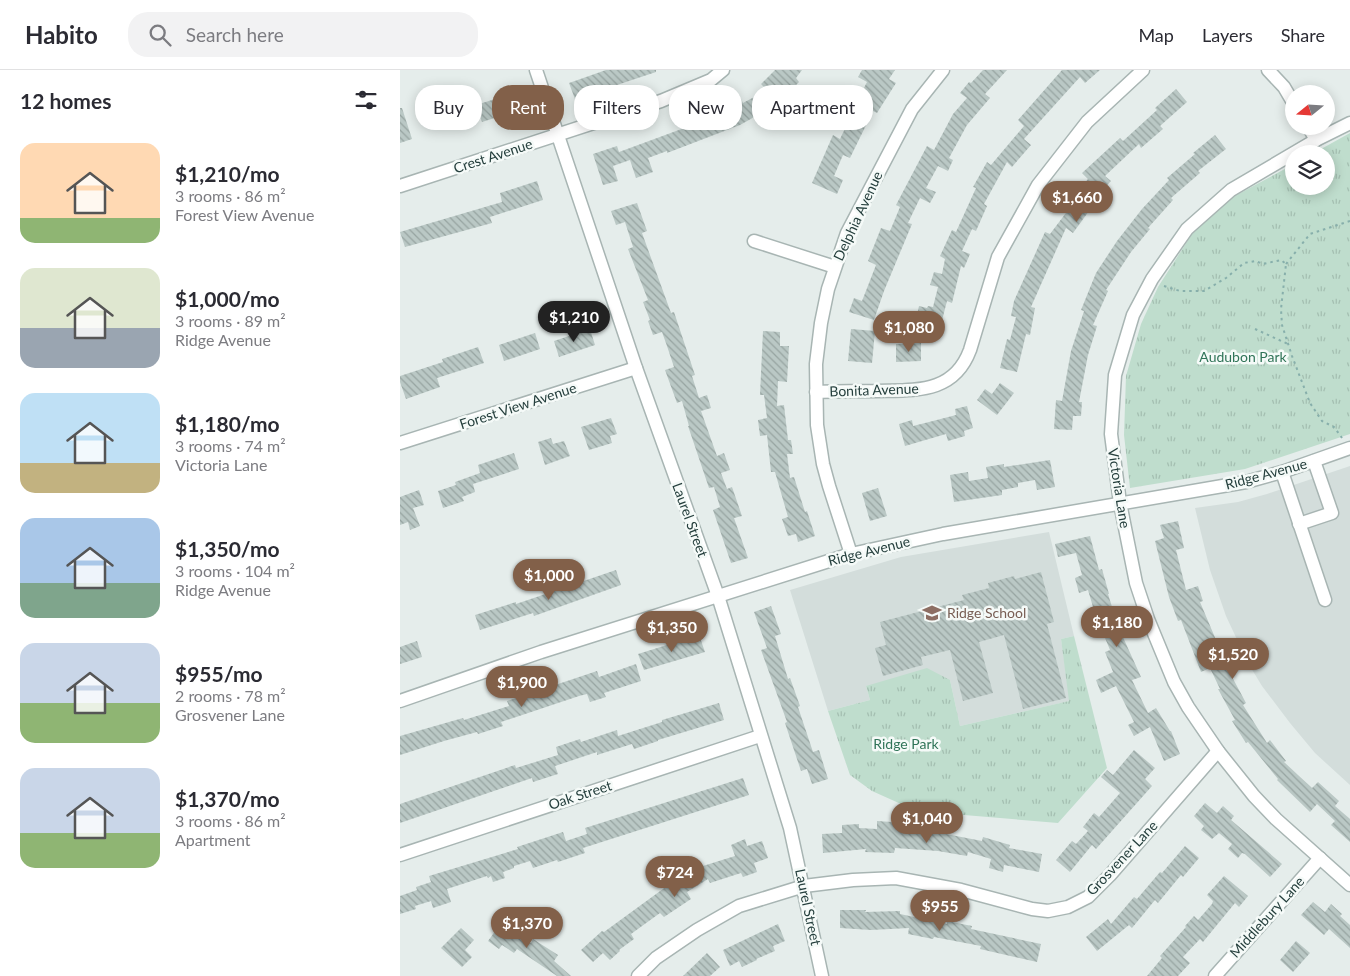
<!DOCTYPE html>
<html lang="en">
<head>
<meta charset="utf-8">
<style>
	body { margin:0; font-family:Lato,sans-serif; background:#f2f2f3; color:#2b2b33; height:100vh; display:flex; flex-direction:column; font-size:19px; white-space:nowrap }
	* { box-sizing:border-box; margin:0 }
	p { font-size:16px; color:#7c7c81 }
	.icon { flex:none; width:28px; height:28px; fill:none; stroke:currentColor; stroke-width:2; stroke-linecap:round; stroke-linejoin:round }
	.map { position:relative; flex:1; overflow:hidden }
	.panel { display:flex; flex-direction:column; background:#fff; width:400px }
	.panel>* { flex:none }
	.top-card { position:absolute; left:15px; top:15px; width:475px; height:45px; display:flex; gap:10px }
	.needle { width:32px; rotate:252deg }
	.tools { position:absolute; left:885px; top:15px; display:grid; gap:10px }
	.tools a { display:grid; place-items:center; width:50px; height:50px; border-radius:50%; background:#fff; box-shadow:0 2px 12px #0003; font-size:25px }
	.price { position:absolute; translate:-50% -42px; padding:0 11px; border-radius:18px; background:#826049; color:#fff; font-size:16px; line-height:32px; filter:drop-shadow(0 1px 2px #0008) }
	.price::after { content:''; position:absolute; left:50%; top:30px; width:15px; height:11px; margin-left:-8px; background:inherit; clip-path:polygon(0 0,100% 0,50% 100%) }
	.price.selected { background:#222; color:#fff }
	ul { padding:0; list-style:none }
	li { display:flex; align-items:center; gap:15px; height:125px; padding:0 20px }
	li span { display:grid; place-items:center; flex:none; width:140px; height:100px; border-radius:15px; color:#555 }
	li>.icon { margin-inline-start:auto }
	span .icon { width:60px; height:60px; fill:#fffc; stroke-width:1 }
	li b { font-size:21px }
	h2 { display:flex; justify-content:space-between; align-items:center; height:60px; padding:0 20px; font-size:21px }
	.tag { padding:0 18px; border-radius:20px; background:#fff; box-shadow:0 2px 12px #0003; font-size:18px; line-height:45px }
	.tag.selected { background:#826049; color:#fff }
	header { display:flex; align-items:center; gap:30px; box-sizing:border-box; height:70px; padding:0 25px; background:#fff; border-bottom:1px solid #e1e1e2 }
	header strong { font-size:24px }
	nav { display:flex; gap:28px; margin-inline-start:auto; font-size:18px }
	.search { width:350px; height:45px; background:#f2f2f3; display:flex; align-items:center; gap:12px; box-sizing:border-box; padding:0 18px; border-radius:20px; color:#7c7c81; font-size:19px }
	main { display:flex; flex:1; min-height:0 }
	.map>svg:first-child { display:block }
</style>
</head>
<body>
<header>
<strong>Habito</strong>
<div class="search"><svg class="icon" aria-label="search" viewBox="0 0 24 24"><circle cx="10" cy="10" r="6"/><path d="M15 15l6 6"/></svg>Search here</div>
<nav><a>Map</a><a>Layers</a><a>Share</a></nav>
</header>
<main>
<section class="panel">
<h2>12 homes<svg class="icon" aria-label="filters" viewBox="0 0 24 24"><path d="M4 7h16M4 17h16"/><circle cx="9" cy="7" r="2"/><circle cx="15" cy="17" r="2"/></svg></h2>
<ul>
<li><span style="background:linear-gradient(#ffd9b3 75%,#8fb573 0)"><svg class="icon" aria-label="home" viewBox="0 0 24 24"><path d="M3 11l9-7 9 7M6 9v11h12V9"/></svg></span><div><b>$1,210/mo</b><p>3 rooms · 86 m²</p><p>Forest View Avenue</p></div></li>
<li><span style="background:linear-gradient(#dfe7d0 60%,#9aa5b1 0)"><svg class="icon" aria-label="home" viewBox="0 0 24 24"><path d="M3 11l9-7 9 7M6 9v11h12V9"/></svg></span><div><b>$1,000/mo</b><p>3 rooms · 89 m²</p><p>Ridge Avenue</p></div></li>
<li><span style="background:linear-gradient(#bfe0f5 70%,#c2b280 0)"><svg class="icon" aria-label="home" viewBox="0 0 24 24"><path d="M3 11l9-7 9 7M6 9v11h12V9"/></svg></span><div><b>$1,180/mo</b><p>3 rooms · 74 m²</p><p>Victoria Lane</p></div></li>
<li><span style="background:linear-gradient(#a9c7e8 65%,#7fa58c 0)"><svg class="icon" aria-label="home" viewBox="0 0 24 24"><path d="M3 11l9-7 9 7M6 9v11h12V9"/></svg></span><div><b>$1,350/mo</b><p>3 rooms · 104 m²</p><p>Ridge Avenue</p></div></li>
<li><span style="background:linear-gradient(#c9d6e8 60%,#8fb573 0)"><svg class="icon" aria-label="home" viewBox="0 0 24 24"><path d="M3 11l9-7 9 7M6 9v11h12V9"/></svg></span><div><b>$955/mo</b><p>2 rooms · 78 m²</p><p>Grosvener Lane</p></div></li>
<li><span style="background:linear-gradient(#c9d6e8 65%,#8fb573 0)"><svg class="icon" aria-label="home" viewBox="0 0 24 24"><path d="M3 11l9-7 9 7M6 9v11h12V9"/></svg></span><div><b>$1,370/mo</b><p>3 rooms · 86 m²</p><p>Apartment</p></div></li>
</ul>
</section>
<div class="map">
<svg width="950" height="906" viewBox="0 0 950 906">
	<defs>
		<pattern id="park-tufts" width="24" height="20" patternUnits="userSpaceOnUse" patternTransform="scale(1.25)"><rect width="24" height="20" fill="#bfddcd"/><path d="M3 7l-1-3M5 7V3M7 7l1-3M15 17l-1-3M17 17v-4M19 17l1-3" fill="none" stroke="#a4bfb1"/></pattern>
		<pattern id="building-back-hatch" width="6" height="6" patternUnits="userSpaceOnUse" patternTransform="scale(1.25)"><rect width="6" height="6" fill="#bac8c5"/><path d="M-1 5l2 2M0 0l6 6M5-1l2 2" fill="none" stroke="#97a4a1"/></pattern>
	</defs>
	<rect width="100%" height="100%" fill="#e5edeb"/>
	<!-- built -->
	<g fill="#d3dddb">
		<path d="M950 396V715L915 683 890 653 862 616 848 593 826 546 810 500 795 438 838 432 867 424Z"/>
		<path d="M649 462 674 566 661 569 670 631 560 656 550 610 466 616 470 630 428 641 390 520 501 487Z"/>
	</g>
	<!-- park -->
	<g fill="url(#park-tufts)">
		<path d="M950 63V364L845 399 730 418 724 365 726 306 741 254 758 217 792 164 833 127 894 94V116H926V84H912Z"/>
		<path d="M674 566 707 698 658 753 540 743 501 734 472 721 450 705 428 641 470 630 466 616 527 598 550 610 560 656 669 631 661 569Z"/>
	</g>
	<!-- building -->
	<g fill="url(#building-back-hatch)">
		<path d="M206 0H256V2L175 29 169 13Z"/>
		<path d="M375 0H402L396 8 399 12 388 23 382 18 374 27 361 14Z"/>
		<path d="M462 0H495L489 9 496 13 477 43 473 41 450 88 443 85 434 106 443 110 437 124 412 113 433 65 440 69 451 46 449 45 452 40 445 36 451 24 459 28 467 12 458 7Z"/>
		<path d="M583 0H607L585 24 590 28 567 55 549 88 553 90 548 101 538 96 526 118 536 122 530 133 520 128 508 153 512 154 484 221 474 250 449 242 454 228 462 231 476 195 468 191 481 158 490 161 500 137 496 135 527 76 534 80 553 44 567 28 560 23 569 12 571 13Z"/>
		<path d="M662 0H700L685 13 680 7 624 69 631 75 612 97 607 92 584 134 587 136 576 161 572 159 562 181 570 184 564 198 561 196 552 233 547 231 538 266 521 262 524 251 516 249 519 236 527 238 528 236 533 237 538 217 530 215 534 202 542 204 545 189 540 186 552 160 556 162 576 118 573 117 587 92 591 95 624 56 618 50Z"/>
		<path d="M776 19 787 32 760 56 763 59 741 78 739 74 705 106 711 111 686 138 689 141 673 163 666 158 631 237 635 238 630 265 626 264 617 302 600 298 607 269 610 270 616 247 611 246 614 231 645 162 650 164 681 123 678 121 688 109 682 103 720 68 723 71 757 40 755 38Z"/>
		<path d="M108 25 113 42 82 52 76 35Z"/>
		<path d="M339 25 343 33 356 26 365 41 340 55 267 83V81L248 88 253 102 236 108 230 90 213 96 218 111 203 115 193 84 217 76 219 82 287 57 310 48 308 42 328 34 326 32Z"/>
		<path d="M0 38H2L12 69 0 73Z"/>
		<path d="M815 65 826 79 798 101 800 103 771 128 773 130 748 158 750 159 731 182 706 220 708 221 693 255 697 256 688 285 679 332H682L681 346H673L672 360 654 359 656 330 662 331 671 281 684 241 681 240 696 203 717 171 742 139 769 110 767 108 795 84 793 83Z"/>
		<path d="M137 111 143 130 90 147 92 153 5 177 0 162 102 132 100 123Z"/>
		<path d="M237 133 247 161 242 163 271 243 274 242 295 305 292 306 299 328 307 325 311 338 301 341 317 386 324 383 330 400 321 403 327 419 332 417 342 446 334 448 348 488 331 493 313 440 320 437 314 417 309 418 288 356H289L282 331 277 333 265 300 274 297 267 276 262 262 253 265 248 251 250 250 243 232 248 230 228 179 233 177 225 152 216 155 211 141Z"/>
		<path d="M190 259 195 275 159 287 154 271Z"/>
		<path d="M451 259 475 261 472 293 448 291Z"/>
		<path d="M363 261 380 262V276H389L387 312 378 311 377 336 384 335 388 370H391L393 384H387L390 408 394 407 405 442 407 441 415 466 398 472 396 464 388 466 382 449 388 447 375 402H371L367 365 360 366 358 350 367 348 364 325H360Z"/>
		<path d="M135 263 140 279 104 291 99 275Z"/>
		<path d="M521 273V291L496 292V274Z"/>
		<path d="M78 277 84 293 37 308 40 317 6 329 0 312V306L43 292 42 289Z"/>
		<path d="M600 313 614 323 597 345 577 330 585 319 592 324Z"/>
		<path d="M567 336 573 358 564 361 565 366 548 371 546 364 505 376 499 354 512 350 513 356 529 352 556 345 555 339Z"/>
		<path d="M211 348 217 364 210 366 212 373 189 380 181 357Z"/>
		<path d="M151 368 153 374 164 371 170 386 145 395 138 372Z"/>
		<path d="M114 383 119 399 73 414 75 422 62 427 64 431 43 438 38 421 56 415 55 412 80 403 78 395Z"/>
		<path d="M650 390 655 417 637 420 635 410 618 413V417L602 420V425L554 432 550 405 568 402 569 411 588 408 586 397 604 394V397Z"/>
		<path d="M478 418 487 446 470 451 462 423Z"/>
		<path d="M19 420 24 435 13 438 20 456 10 460 8 452 0 455V427Z"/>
		<path d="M778 451 784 478 776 480 786 520 798 516 803 531 800 532 819 577 832 604 831 605 846 633 843 635 867 673 870 670 886 691 884 692 912 718 918 712 939 731 935 736 950 749V772L931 755 935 751 917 734 910 742 877 710 878 709 848 672 846 673 832 651 835 650 818 619H820L810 598 801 602 781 550 778 551 769 527 755 471 764 468 760 455Z"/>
		<path d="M690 466 699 500 702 499 709 524H708L721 566 722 565 741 607 732 610 748 643 756 638 770 661H771L780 684 764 691 750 657 734 666 728 655 734 652 716 616 701 623 696 610 713 602 705 582 710 580 703 563 701 564 688 520 679 523 675 508 682 505 676 483 658 487 655 474Z"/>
		<path d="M216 500 221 515 134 546 133 543 80 560 75 545 116 532V534Z"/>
		<path d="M641 502 654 552 647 554 666 628 623 639 604 565 579 572 593 623 563 631 550 580 521 587 523 595 483 606 475 578 486 575 480 552 564 530 562 525 589 518 588 513 614 506 615 509Z"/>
		<path d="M371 536 381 564 375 566 388 609 390 608 400 636 398 637 413 682 419 680 428 709 412 714 407 699 401 701 385 653 387 652 361 580 367 578 354 542Z"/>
		<path d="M299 565 305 582 244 600 238 584Z"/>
		<path d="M17 571 22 587 0 594V577Z"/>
		<path d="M236 594 241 611 204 623 206 627 190 632 187 624 179 626 101 652 103 656 78 664 77 662 44 671 0 685V666L63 648 64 650 109 636 107 631 197 601 199 607Z"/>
		<path d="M319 633 324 650 258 670V671L234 679 232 674 197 685V682L155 696 158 704 133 712 132 708 0 753V734L115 695 116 698 158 685 156 677 180 669 181 672 217 660 218 666 262 652V650Z"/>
		<path d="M734 680 755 698 745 709 752 716 696 779 692 775 670 802 656 790 672 771 676 774 688 761 683 757 694 743 699 747 720 723 701 707 707 700 713 705Z"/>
		<path d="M343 708 349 725 183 778 185 783 158 792 157 790 133 798 130 791 114 796V798L103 802 105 808 93 812 91 806 88 808 87 806 47 819 51 832 33 838 31 831 15 836 16 839 0 844V826L17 820 16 817 31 812 29 806 118 779 117 777 163 762 166 771 187 764 185 758Z"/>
		<path d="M805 733 817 743 823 736 834 746 831 750 882 794 870 807 845 784 842 783 838 788 828 779 832 774 819 763 812 769 801 760 804 756 794 746Z"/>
		<path d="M477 751 521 754V762L546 764 582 771 583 767 610 775 609 778 642 784 639 802 604 795 603 802 589 798 591 789 568 782 567 786 538 781 495 778 494 783 465 782 466 779 423 783 422 764 442 763V755L459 754V758L477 759Z"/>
		<path d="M345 769 347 776 362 771 368 788 354 793 357 802 343 807 341 803 310 813 308 809 287 822 291 829 264 847 260 843 231 864 234 869 219 880 220 881 210 890 203 883 193 892 181 880 202 861 204 862 267 816 265 814 290 799V800L335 786 331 775Z"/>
		<path d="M785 776 799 788 783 807 781 805 758 833 755 830 732 858 729 855 697 881 686 867 708 849 711 854 734 827 737 829 760 802 762 803Z"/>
		<path d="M824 806 848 826 839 837 835 833 803 872 800 869 783 887 790 893 778 906H747L762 888 760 886 786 857 785 856 794 846 798 850 812 834 813 831 807 825Z"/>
		<path d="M913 832 925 842 931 834 942 844 940 846 950 855V878L929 859 924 865 901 845Z"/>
		<path d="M440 840H466L465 842 500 841V844L547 854V851L572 856 571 859 641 874 637 892 580 879 581 876 534 867 533 869 508 864 509 858 471 860 440 858Z"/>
		<path d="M101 853 131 873 133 869 158 885 154 891 171 906H157L117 879 114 883 102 875 99 879 88 871Z"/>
		<path d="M378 854 385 871 373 876 375 881 356 889 357 890 342 897 339 891 330 896 323 880Z"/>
		<path d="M61 858 74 870 65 880 72 887 62 897 41 878Z"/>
		<path d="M896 871 910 883 893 902 880 890Z"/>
		<path d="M307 883 320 897 310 906H283Z"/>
	</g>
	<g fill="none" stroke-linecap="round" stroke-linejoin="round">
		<!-- minor casing -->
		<g stroke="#a8b5b3" stroke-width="15">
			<g id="minor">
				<path d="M136 0 236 298 318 526 390 758 422 906"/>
				<path d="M868 0 884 17 894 34"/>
				<path d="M950 53 916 70 831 120 787 159 752 209 733 245 715 305 711 364 720 433 736 513 748 549 774 612 788 637 818 681 854 726 876 749 950 815"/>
				<path d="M908 56 916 70"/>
				<path d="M0 116 261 31 311 10 323 0"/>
				<path d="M354 171 435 197"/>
				<path d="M416 322C437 321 457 321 478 321 517 320 554 323 570 280L598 187 638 115 687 52 743 0"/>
				<path d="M0 373 236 298"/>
				<path d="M882 402 925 530"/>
				<path d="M899 454 932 443 914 391"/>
				<path d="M451 484 429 416 423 394 417 355 416 294 421 253 428 219 447 163 512 39 543 0"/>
				<path d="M0 631 141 582 451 484 543 464 846 412 882 402 950 378"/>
				<path d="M0 785 360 666"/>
				<path d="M238 906 256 888 297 860 339 836 404 816 453 810 496 808 561 820 632 839 648 841 668 837 688 827 710 805 818 681"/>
				<path d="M815 906 920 788"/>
			</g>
		</g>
		<!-- path -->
		<g stroke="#87afab" stroke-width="2" stroke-dasharray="2.5 4" stroke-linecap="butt">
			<path d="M886 194 910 164 950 151"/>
			<path d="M764 216 780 221H804L826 208 844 193 856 191 863 194 881 190 886 194 881 239 882 255 892 286 910 333 922 351 934 357 942 368"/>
			<path d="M855 259 888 274"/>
		</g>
		<!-- minor -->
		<use href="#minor" stroke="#fff" stroke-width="12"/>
	</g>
	<!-- icons -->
	<defs>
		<g id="school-bare" transform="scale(1.5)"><path d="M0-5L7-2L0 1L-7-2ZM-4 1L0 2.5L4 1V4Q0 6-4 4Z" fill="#8d6e63" stroke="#f5faf8" stroke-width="2.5" paint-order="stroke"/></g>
	</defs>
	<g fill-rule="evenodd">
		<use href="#school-bare" x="532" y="543"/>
	</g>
	<g text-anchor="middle" stroke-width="5" stroke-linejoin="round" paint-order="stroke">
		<!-- street labels -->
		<g font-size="14" fill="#253f3d" stroke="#f5faf8">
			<text transform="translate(93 86) rotate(-18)" y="5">Crest Avenue</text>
			<text transform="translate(458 146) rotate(-65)" y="5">Delphia Avenue</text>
			<text transform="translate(474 320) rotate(-2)" y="5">Bonita Avenue</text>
			<text transform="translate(118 336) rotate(-18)" y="5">Forest View Avenue</text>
			<text transform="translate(866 404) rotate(-15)" y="5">Ridge Avenue</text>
			<text transform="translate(719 418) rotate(81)" y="5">Victoria Lane</text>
			<text transform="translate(290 450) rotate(70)" y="5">Laurel Street</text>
			<text transform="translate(469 481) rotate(-14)" y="5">Ridge Avenue</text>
			<text transform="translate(180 725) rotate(-18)" y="5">Oak Street</text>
			<text transform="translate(722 788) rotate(-47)" y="5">Grosvener Lane</text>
			<text transform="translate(408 837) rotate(78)" y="5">Laurel Street</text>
			<text transform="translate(867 847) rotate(-48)" y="5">Middlebury Lane</text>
		</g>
		<!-- park labels -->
		<g font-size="14" fill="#307458" stroke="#f5faf8">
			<text x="843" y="292">Audubon Park</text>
			<text x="506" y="679">Ridge Park</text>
		</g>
		<!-- education labels -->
		<g font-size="14" fill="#785e54" stroke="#f5faf8" text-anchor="start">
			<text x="547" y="548">Ridge School</text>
		</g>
	</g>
</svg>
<div class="tools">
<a><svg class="needle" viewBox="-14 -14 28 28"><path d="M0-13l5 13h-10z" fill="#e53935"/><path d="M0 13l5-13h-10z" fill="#7c7c81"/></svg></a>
<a><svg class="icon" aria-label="layers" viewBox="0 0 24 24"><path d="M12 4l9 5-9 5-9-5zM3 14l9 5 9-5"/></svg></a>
</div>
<b class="price" style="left:677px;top:153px">$1,660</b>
<b class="price selected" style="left:174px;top:273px">$1,210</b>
<b class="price" style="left:509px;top:283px">$1,080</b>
<b class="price" style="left:149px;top:531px">$1,000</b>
<b class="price" style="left:717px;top:578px">$1,180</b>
<b class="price" style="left:272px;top:583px">$1,350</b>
<b class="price" style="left:833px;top:610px">$1,520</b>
<b class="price" style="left:122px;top:638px">$1,900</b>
<b class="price" style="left:527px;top:774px">$1,040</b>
<b class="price" style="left:275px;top:828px">$724</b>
<b class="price" style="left:540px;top:862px">$955</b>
<b class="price" style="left:127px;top:879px">$1,370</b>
<div class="top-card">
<a class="tag">Buy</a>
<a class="tag selected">Rent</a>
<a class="tag">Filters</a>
<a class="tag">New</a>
<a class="tag">Apartment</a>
</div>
</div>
</main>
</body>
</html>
